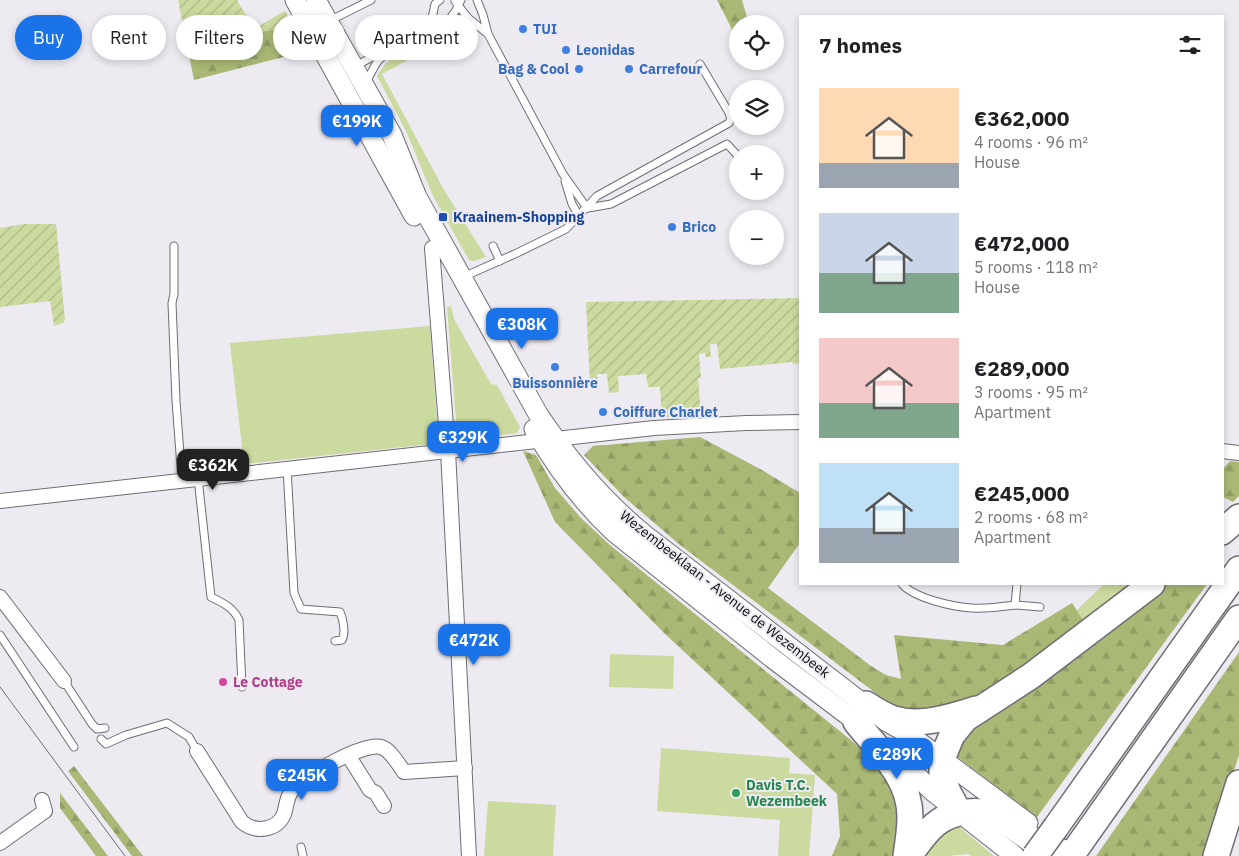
<!DOCTYPE html>
<html lang="en">
<head>
<meta charset="utf-8">
<style>
	body { margin:0; font-family:"IBM Plex Sans",sans-serif; background:#f2f2f2; color:#202124; height:100vh; display:flex; flex-direction:column; font-size:19px; white-space:nowrap }
	* { box-sizing:border-box; margin:0 }
	p { font-size:16px; color:#757577 }
	.icon { flex:none; width:28px; height:28px; fill:none; stroke:currentColor; stroke-width:2; stroke-linecap:round; stroke-linejoin:round }
	.map { position:relative; flex:1; overflow:hidden }
	.sheet { position:absolute; left:799px; top:15px; width:425px; height:570px; display:flex; flex-direction:column; background:#fff; border-radius:0px; box-shadow:0 2px 8px #0003 }
	.sheet>* { flex:none }
	.banner { position:absolute; left:15px; top:15px; width:475px; height:45px; display:flex; gap:10px }
	.controls { position:absolute; left:729px; top:15px; display:grid; gap:10px }
	.controls a { display:grid; place-items:center; width:55px; height:55px; border-radius:50%; background:#fff; box-shadow:0 2px 8px #0003; font-size:25px }
	.price { position:absolute; translate:-50% -42px; padding:0 11px; border-radius:10px; background:#1a73e8; color:#fff; font-size:16px; line-height:32px; filter:drop-shadow(0 1px 2px #0008) }
	.price::after { content:''; position:absolute; left:50%; top:30px; width:15px; height:11px; margin-left:-8px; background:inherit; clip-path:polygon(0 0,100% 0,50% 100%) }
	.price.on { background:#222; color:#fff }
	ul { padding:0; list-style:none }
	li { display:flex; align-items:center; gap:15px; height:125px; padding:0 20px }
	li span { display:grid; place-items:center; flex:none; width:140px; height:100px; border-radius:0px; color:#555 }
	li>.icon { margin-inline-start:auto }
	span .icon { width:60px; height:60px; fill:#fffc; stroke-width:1 }
	li b { font-size:21px }
	h2 { display:flex; justify-content:space-between; align-items:center; height:60px; padding:0 20px; font-size:21px }
	.tag { padding:0 18px; border-radius:22px; background:#fff; box-shadow:0 2px 8px #0003; font-size:18px; line-height:45px }
	.tag.on { background:#1a73e8; color:#fff }
	.map>svg:first-child { display:block }
</style>
</head>
<body>
<div class="map">
<svg width="1239" height="856" viewBox="0 0 1239 856">
	<defs>
		<pattern id="forest-firs" width="22" height="20" patternUnits="userSpaceOnUse" patternTransform="scale(1.25)"><rect width="22" height="20" fill="#a9b975"/><path d="M5 1l3.5 6h-7zM16 11l3.5 6h-7z" fill="#909e64"/></pattern>
		<pattern id="garden-furrows" width="10" height="10" patternUnits="userSpaceOnUse" patternTransform="scale(1.25)"><rect width="10" height="10" fill="#cbda9e"/><path d="M-1 1l2-2M0 10L10 0M9 11l2-2" fill="none" stroke="#adba87"/></pattern>
	</defs>
	<rect width="100%" height="100%" fill="#edeaf1"/>
	<!-- grass -->
	<g fill="#cbda9e">
		<path d="M454 22 466 24 469 27 382 74 444 190 486 257 474 261 469 260 433 196 406 131 377 76C390 51 429 33 454 22Z"/>
		<path d="M451 306 454 319 491 384 497 385 520 427 517 433 470 439 461 438 457 433 447 307Z"/>
		<path d="M430 326 438 435 436 441 431 444 244 464 230 343Z"/>
		<path d="M1104 584H1132L1083 620 1077 610Z"/>
		<path d="M610 654 674 656 673 689 609 687Z"/>
		<path d="M661 748 790 758 789 773 815 775 809 856H778L780 820 657 811Z"/>
		<path d="M488 801 556 805 553 856H484Z"/>
		<path d="M951 820 994 856H972L968 854 947 856H919Z"/>
	</g>
	<!-- forest -->
	<g fill="url(#forest-firs)">
		<path d="M717 0H742L749 24H738L737 39Z"/>
		<path d="M293 26 307 51 194 80 187 45Z"/>
		<path d="M700 437 762 470 800 493V543L768 588 871 666 886 675 901 679 894 635 1003 645 1072 603 1083 620 1017 671 987 691 963 704 945 711 898 710 680 545 624 497 584 455 593 446Z"/>
		<path d="M523 451 536 455 555 488 581 518 611 546 878 762 902 799 895 856H832L840 836 837 794 664 633 555 522Z"/>
		<path d="M1230 461 1239 462V496L1233 502 1223 497V469Z"/>
		<path d="M1167 584H1207L1037 817 952 753 968 730Z"/>
		<path d="M1239 652V755L1207 856H1096Z"/>
		<path d="M74 766 143 856H132L68 771Z"/>
		<path d="M60 793 108 856H96L60 808Z"/>
	</g>
	<!-- garden -->
	<g fill="url(#garden-furrows)">
		<path d="M178 0H237L254 29 285 11 293 26 187 45Z"/>
		<path d="M24 224H56L65 320 63 323 54 326 50 301 0 307V228Z"/>
		<path d="M800 298V363L793 364V362L720 369 717 344H710L711 357H706L705 353 699 354 701 378H698L701 415 662 418 660 387H648L646 374 618 376 619 392 609 393 607 374H597L598 382H596V386H590L586 302Z"/>
	</g>
	<g fill="none" stroke-linecap="round" stroke-linejoin="round">
		<!-- service casing -->
		<g stroke="#6f6d73" stroke-width="9">
			<g id="service">
				<path d="M477 0 483 15 488 34 563 174 587 208"/>
				<path d="M455 1 468 18 488 34"/>
				<path d="M449 20 456 10 461 0"/>
				<path d="M329 21 371 0"/>
				<path d="M430 28 435 4 440 0"/>
				<path d="M355 67C366 59 378 55 389 49 414 36 440 19 468 18"/>
				<path d="M366 82 377 62 387 52"/>
				<path d="M565 181 572 204 579 216"/>
				<path d="M588 208 611 204 727 144 738 156"/>
				<path d="M174 246V294L172 303 176 401 182 480"/>
				<path d="M493 246 500 261"/>
				<path d="M463 277 517 253 566 229 597 196 729 123 731 118 728 111 700 64"/>
				<path d="M287 468 294 593 301 609 340 612C343 619 346 633 342 640L335 641"/>
				<path d="M198 478 211 597C223 603 233 607 239 620L242 687"/>
				<path d="M902 584C914 598 953 607 972 608 986 609 1000 607 1015 605L1017 584"/>
				<path d="M1015 605 1040 607"/>
				<path d="M0 635 74 747"/>
				<path d="M64 681 92 724 97 729 105 728"/>
				<path d="M101 739 106 744 126 735 167 723 189 737 197 751"/>
				<path d="M301 847 303 856"/>
			</g>
		</g>
		<!-- minor casing -->
		<g stroke="#6f6d73" stroke-width="16">
			<g id="minor">
				<path d="M432 248 448 451 469 856"/>
				<path d="M1222 451 1239 453"/>
				<path d="M0 501 654 428 746 423 800 422"/>
				<path d="M0 597 64 681"/>
				<path d="M197 751 242 822C255 833 277 831 284 814 287 805 286 797 293 789 304 776 364 742 381 747 391 750 398 764 404 772L465 768"/>
				<path d="M348 755 370 790 376 793 384 806"/>
				<path d="M0 843 45 811 42 800"/>
			</g>
		</g>
		<!-- secondary casing -->
		<g stroke="#6f6d73" stroke-width="21">
			<g id="secondary">
				<path d="M295 0 414 216"/>
				<path d="M316 0 392 135 417 197 538 414C568 459 603 501 645 535L887 722 907 733 1028 823"/>
				<path d="M534 429C556 467 582 502 614 532L772 658 866 729"/>
				<path d="M889 748 932 791 1015 856"/>
			</g>
		</g>
		<!-- motorway casing -->
		<g stroke="#6f6d73" stroke-width="28">
			<g id="motorway">
				<path d="M1222 532 1239 517"/>
				<path d="M866 704C875 710 885 716 894 719 920 727 951 717 976 709"/>
				<path d="M856 722C879 751 910 777 910 817 910 830 908 843 906 856"/>
				<path d="M959 812 948 792 942 776V759L952 735 965 719 1031 676 1152 584"/>
				<path d="M1056 827 1239 569"/>
				<path d="M909 856C925 834 938 813 968 812 977 811 989 812 998 817 1022 830 1032 846 1062 852"/>
				<path d="M1071 856 1239 618"/>
				<path d="M1216 856 1239 783"/>
			</g>
		</g>
		<!-- service -->
		<use href="#service" stroke="#fff" stroke-width="7"/>
		<!-- minor -->
		<use href="#minor" stroke="#fff" stroke-width="14"/>
		<!-- secondary -->
		<use href="#secondary" stroke="#fff" stroke-width="19"/>
		<!-- motorway -->
		<use href="#motorway" stroke="#fff" stroke-width="25"/>
		<!-- tram -->
		<path stroke="#6f6e72" stroke-width="1" d="M0 687 125 856"/>
		<!-- motorway-bridge casing -->
		<g stroke="#6f6d73" stroke-width="28" stroke-linecap="butt">
			<path id="motorway-bridge" d="M1035 856 1056 827"/>
		</g>
		<!-- motorway-bridge -->
		<use href="#motorway-bridge" stroke="#fff" stroke-width="25"/>
	</g>
	<!-- markers -->
	<g fill="#3f7fe0" stroke="#edeaf1" stroke-width="2">
		<circle cx="523" cy="29" r="5"/>
		<circle cx="566" cy="50" r="5"/>
		<circle cx="579" cy="69" r="5"/>
		<circle cx="629" cy="69" r="5"/>
		<circle cx="672" cy="227" r="5"/>
		<circle cx="555" cy="367" r="5"/>
		<circle cx="603" cy="412" r="5"/>
	</g>
	<rect fill="#1a4fb4" stroke="#edeaf1" stroke-width="2" x="438" y="212" width="10" height="10" rx="2.5"/>
	<circle fill="#d1479c" stroke="#edeaf1" stroke-width="2" cx="223" cy="682" r="5"/>
	<circle fill="#2e9e5b" stroke="#edeaf1" stroke-width="2" cx="736" cy="793" r="5"/>
	<g text-anchor="middle" stroke-width="4" stroke-linejoin="round" paint-order="stroke">
		<!-- shop labels -->
		<g font-size="14" font-weight="bold" fill="#366cbe" stroke="#edeaf1" text-anchor="start">
			<text x="533" y="34">TUI</text>
			<text x="576" y="55">Leonidas</text>
			<text x="569" y="74" text-anchor="end">Bag &amp; Cool</text>
			<text x="639" y="74">Carrefour</text>
			<text x="682" y="232">Brico</text>
			<text x="555" y="388" text-anchor="middle">Buissonnière</text>
			<text x="613" y="417">Coiffure Charlet</text>
		</g>
		<!-- transit labels -->
		<g font-size="14" font-weight="bold" fill="#164399" stroke="#edeaf1" text-anchor="start">
			<text x="453" y="222">Kraainem-Shopping</text>
		</g>
		<!-- street labels -->
		<g font-size="14" fill="#0f0f11" stroke="#edeaf1">
			<text transform="translate(725 594) rotate(38)" y="5">Wezembeeklaan - Avenue de Wezembeek</text>
		</g>
		<!-- hotel labels -->
		<g font-size="14" font-weight="bold" fill="#b23c85" stroke="#edeaf1" text-anchor="start">
			<text x="233" y="687">Le Cottage</text>
		</g>
		<!-- leisure labels -->
		<g font-size="14" font-weight="bold" fill="#27864d" stroke="#edeaf1" text-anchor="start">
			<text x="746" y="790">Davis T.C.<tspan x="746" dy="16">Wezembeek</tspan></text>
		</g>
	</g>
</svg>
<div class="controls">
<a><svg class="icon" aria-label="locate" viewBox="0 0 24 24"><circle cx="12" cy="12" r="6"/><path d="M12 2v4M12 18v4M2 12h4M18 12h4"/></svg></a>
<a><svg class="icon" aria-label="layers" viewBox="0 0 24 24"><path d="M12 4l9 5-9 5-9-5zM3 14l9 5 9-5"/></svg></a>
<a>+</a>
<a>−</a>
</div>
<b class="price" style="left:357px;top:147px">€199K</b>
<b class="price" style="left:522px;top:350px">€308K</b>
<b class="price" style="left:463px;top:463px">€329K</b>
<b class="price on" style="left:213px;top:491px">€362K</b>
<b class="price" style="left:474px;top:666px">€472K</b>
<b class="price" style="left:897px;top:780px">€289K</b>
<b class="price" style="left:302px;top:801px">€245K</b>
<div class="banner">
<a class="tag on">Buy</a>
<a class="tag">Rent</a>
<a class="tag">Filters</a>
<a class="tag">New</a>
<a class="tag">Apartment</a>
</div>
<section class="sheet">
<h2>7 homes<svg class="icon" aria-label="filters" viewBox="0 0 24 24"><path d="M4 7h16M4 17h16"/><circle cx="9" cy="7" r="2"/><circle cx="15" cy="17" r="2"/></svg></h2>
<ul>
<li><span style="background:linear-gradient(#ffd9b3 75%,#9aa5b1 0)"><svg class="icon" aria-label="home" viewBox="0 0 24 24"><path d="M3 11l9-7 9 7M6 9v11h12V9"/></svg></span><div><b>€362,000</b><p>4 rooms · 96 m²</p><p>House</p></div></li>
<li><span style="background:linear-gradient(#c9d6e8 60%,#7fa58c 0)"><svg class="icon" aria-label="home" viewBox="0 0 24 24"><path d="M3 11l9-7 9 7M6 9v11h12V9"/></svg></span><div><b>€472,000</b><p>5 rooms · 118 m²</p><p>House</p></div></li>
<li><span style="background:linear-gradient(#f6c9c9 65%,#7fa58c 0)"><svg class="icon" aria-label="home" viewBox="0 0 24 24"><path d="M3 11l9-7 9 7M6 9v11h12V9"/></svg></span><div><b>€289,000</b><p>3 rooms · 95 m²</p><p>Apartment</p></div></li>
<li><span style="background:linear-gradient(#bfe0f5 65%,#9aa5b1 0)"><svg class="icon" aria-label="home" viewBox="0 0 24 24"><path d="M3 11l9-7 9 7M6 9v11h12V9"/></svg></span><div><b>€245,000</b><p>2 rooms · 68 m²</p><p>Apartment</p></div></li>
</ul>
</section>
</div>
</body>
</html>
